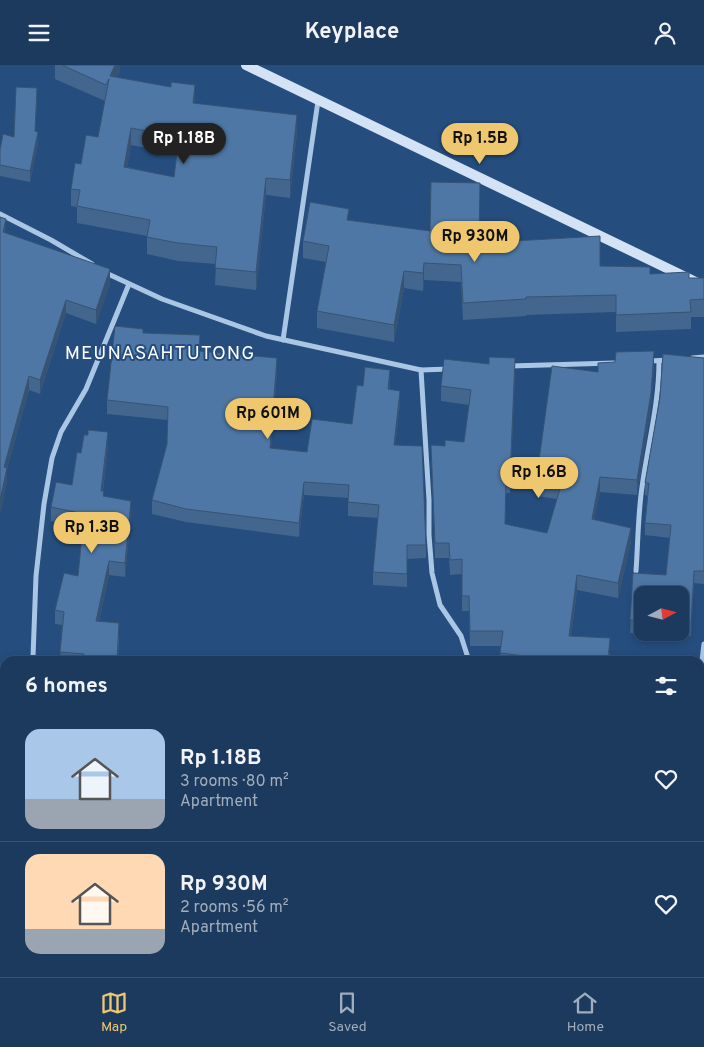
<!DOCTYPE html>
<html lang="en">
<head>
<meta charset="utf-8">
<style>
	body { margin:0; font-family:Overpass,sans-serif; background:#294567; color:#f1f3f6; height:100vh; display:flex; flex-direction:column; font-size:19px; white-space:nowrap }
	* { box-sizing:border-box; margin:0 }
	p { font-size:16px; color:#a0adbc }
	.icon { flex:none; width:28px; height:28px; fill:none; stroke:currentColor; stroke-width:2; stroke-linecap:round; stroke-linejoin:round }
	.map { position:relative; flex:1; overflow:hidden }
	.side { position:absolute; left:0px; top:591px; width:705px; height:321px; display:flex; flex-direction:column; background:#1c3a5e; border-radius:15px 15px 0 0; box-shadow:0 2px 8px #0003,0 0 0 1px #3a5473 }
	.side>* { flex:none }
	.needle { width:32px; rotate:83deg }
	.buttons { position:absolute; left:634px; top:521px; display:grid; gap:10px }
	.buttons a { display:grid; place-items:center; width:55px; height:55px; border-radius:10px; background:#1c3a5e; box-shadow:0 2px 8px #0003,0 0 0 1px #3a5473; font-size:25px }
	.price { position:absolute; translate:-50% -42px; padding:0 11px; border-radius:18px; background:#eec76f; color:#111; font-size:16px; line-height:32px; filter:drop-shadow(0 1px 2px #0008) }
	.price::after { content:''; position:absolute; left:50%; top:30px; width:15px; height:11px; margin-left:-8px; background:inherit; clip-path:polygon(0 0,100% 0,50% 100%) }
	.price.current { background:#222; color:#fff }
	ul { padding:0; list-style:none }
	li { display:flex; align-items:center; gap:15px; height:125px; padding:0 25px }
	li+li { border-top:1px solid #3a5473 }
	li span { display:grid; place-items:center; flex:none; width:140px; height:100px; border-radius:15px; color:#555 }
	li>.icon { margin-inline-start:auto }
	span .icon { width:60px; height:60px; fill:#fffc; stroke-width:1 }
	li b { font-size:21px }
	h2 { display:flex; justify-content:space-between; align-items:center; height:60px; padding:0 25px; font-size:21px }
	header { display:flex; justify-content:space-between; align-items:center; height:65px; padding:0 25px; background:#1c3a5e; font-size:22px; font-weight:700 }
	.menu { display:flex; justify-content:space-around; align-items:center; height:70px; border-top:1px solid #3a5473; background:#1c3a5e; font-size:14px; color:#a0adbc }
	.menu a { display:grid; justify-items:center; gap:2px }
	.menu .current { color:#eec76f }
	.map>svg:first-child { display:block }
</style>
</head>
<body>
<header><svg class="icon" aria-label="menu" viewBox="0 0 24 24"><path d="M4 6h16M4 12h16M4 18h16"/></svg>Keyplace<svg class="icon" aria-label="person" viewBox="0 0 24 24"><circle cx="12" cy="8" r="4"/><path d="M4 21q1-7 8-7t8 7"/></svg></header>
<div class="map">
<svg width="704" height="912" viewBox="0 0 704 912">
	<rect width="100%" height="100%" fill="#254d7d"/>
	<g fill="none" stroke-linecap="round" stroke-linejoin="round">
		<!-- lane -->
		<path stroke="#aac6e5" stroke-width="4" d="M531 912V908"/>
		<!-- street -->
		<g stroke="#aac6e5" stroke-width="5">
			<path d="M0 149 51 175 92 199"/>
			<path d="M106 208 162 234 266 271 421 305 449 304"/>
			<path d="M283 275 318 36"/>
			<path d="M692 293 704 292"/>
			<path d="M650 296 669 295"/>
			<path d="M510 301 614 298"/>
			<path d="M421 305 429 435V470L432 508 440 540 461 571 469 596"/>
			<path d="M636 506C638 478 638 449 642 422 648 379 659 339 659 296"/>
			<path d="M34 596 33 592 36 511 44 439 52 393 61 367 86 324 129 219"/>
			<path d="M700 612 704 579"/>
			<path d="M700 848 704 849"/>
		</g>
		<!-- secondary -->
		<path stroke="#d3e2f5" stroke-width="10" d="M246 0 704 221"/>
	</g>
	<!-- wall -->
	<g fill="#43668e" fill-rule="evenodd">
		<path d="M55 0H120V6L117 12 195 38 297 67 290 133 266 130 256 225 215 220 216 199 178 196 147 189V171L77 158V142L71 141V124L81 99 98 72 105 36 55 14ZM131 80 177 89 174 112 127 102Z"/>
		<path d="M37 35 35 67 38 78 30 117 0 111V85L14 72Z"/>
		<path d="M0 152 6 168 110 218 96 259 66 248 40 329 29 325 7 404V416L0 449Z"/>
		<path d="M349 155 479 178 600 201 650 209 689 213H704V252H691V264L616 267V247L526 250V251L463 255 461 217 424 215 423 226 404 223 394 277 317 263V246L326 197 303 193V176Z"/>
		<path d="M143 268 200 286 277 306 271 383 307 387 352 359 363 321 390 319V324L400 339 395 380 426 480V493L407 494V522L373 520V507L378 453 348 451V433L304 430 299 472 186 457 152 449V435L167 379 168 355 107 349V335Z"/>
		<path d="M663 289 704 293V519L694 518 691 571 630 568 633 508 666 510 670 473 645 470V458L648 431 645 430V418L660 332ZM642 530H680V568H642Z"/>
		<path d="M598 298 654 301 651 343 637 430 600 427 594 454 631 477 618 533 577 525 571 572 610 588 609 596H500L501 581H470L469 546H462V509L450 510 449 493H435L431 380 445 381 464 377 469 340 441 336V321L515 308 510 428H506L505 459 547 468 557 434 536 431V417L598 307Z"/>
		<path d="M108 381 103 426 104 431 131 450 125 512 109 510 99 556 119 572 118 594 140 596H60L62 560 55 559V545L78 511 83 463 51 456V442L72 420 81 388Z"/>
		<path d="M0 615 5 616V675H0Z"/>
		<rect x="0" y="706" width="5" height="106"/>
	</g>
	<!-- shaded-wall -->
	<g fill="#375374">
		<path d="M115 0H120V6L110 28V11Z"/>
		<path d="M195 20V37L193 55V38Z"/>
		<path d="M37 23V35L35 78V66Z"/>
		<path d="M297 50V67L290 133V115Z"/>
		<path d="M131 63V80L124 119V102Z"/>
		<path d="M38 67V78L30 117V106Z"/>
		<path d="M266 113V130L256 225V207Z"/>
		<path d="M6 154V168L3 167Z"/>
		<path d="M424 198V215L423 226V208Z"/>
		<path d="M110 204V218L96 259V245Z"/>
		<path d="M404 206V223L394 277V260Z"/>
		<path d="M66 235V248L40 329V315Z"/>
		<path d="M654 286V301L651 343 637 430V415Z"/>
		<path d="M277 293V306L270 397V383Z"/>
		<path d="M515 293V308L510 428V413Z"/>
		<path d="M390 305V319L388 338V324Z"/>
		<path d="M29 311V325L7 404V416L0 449V435L4 402Z"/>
		<path d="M400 326V339L394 393V380Z"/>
		<path d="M108 367V381L101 440V426Z"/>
		<path d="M600 412V427L592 468V454Z"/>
		<path d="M304 417V430L299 472V458Z"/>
		<path d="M131 436V450L125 512V498Z"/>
		<path d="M631 463V477L618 533V518Z"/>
		<path d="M109 496V510L96 569V556Z"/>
		<path d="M694 506V518L691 571V559Z"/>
		<path d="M577 510V525L569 586V571Z"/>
	</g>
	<!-- building -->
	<g fill="#4e77a5" stroke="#375374" fill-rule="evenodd">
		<path d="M62 0H115L110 11 171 22V17L195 20 193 38 297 50 290 115 266 113 256 207 215 203 217 182 178 178 147 172 150 155 77 141 80 125 71 124 75 98 81 99 86 70 98 72 109 14 106 20ZM131 63 179 72 174 112 124 102Z"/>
		<path d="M16 22 37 23 35 66 38 67 30 106 0 100V85L3 69 14 72Z"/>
		<path d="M431 117 480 118 479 178 600 171V201L650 202V209L689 207V213H704V234L690 235 691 247 616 250V230L526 232V234L463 238 461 200 424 198 423 208 404 206 394 260 317 246 329 181 303 176 310 137 349 144 347 155 430 166Z"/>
		<path d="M0 152 6 154 3 167 110 204 96 245 66 235 40 315 29 311 4 402 7 403 0 435Z"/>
		<path d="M115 261 143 264V268L200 270 199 286 277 293 270 383 307 387 312 354 352 359 357 320 363 321 365 302 390 305 388 324 400 326 394 380 422 381 426 480H407V509L373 507 379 440 348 437 349 420 304 417 299 458 186 444 152 435 167 379 168 342 107 335Z"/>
		<path d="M654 286 651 328 637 415 600 412 592 454 631 463 618 518 577 510 569 571 610 573 608 596H532L533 592 500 588 503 566H470L469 531H462V494L450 495 449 478H435L431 380 445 381V375L464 377 471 325 441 321 444 294 489 299V292L515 293 510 413H506L505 459 547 468 561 420 536 417 552 301 598 307V298L615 297 616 287Z"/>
		<path d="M663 289 704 293V506H694L691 559 680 558V530H642V556L630 555 633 508 666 510 671 460 645 458 649 418H645L660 332Z"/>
		<path d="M88 365 108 367 101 426H104L103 431 131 436 125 498 109 496 96 556 119 558 117 594 140 596H84V589L60 587 64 547 55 545 64 508 78 511 84 449 51 442 56 417 72 420 77 387 81 388 84 370H88Z"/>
		<path d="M0 615 5 616V658L0 657Z"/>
		<rect x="0" y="706" width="5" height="89"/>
		<path d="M700 888H704V912H692V908H700Z"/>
		<path d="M423 908H459L458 912H422Z"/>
		<path d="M560 908H659V912H559Z"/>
	</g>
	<g text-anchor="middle" stroke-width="4" stroke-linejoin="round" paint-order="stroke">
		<!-- quarter labels -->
		<g font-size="19" letter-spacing="1" fill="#fff" stroke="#254d7d">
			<text x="160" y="294">MEUNASAHTUTONG</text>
		</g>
	</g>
</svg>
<div class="buttons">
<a><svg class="needle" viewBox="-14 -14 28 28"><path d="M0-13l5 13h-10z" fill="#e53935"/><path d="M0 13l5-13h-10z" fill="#a0adbc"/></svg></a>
</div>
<b class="price current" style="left:184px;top:100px">Rp 1.18B</b>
<b class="price" style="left:480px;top:100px">Rp 1.5B</b>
<b class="price" style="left:475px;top:198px">Rp 930M</b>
<b class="price" style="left:268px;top:375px">Rp 601M</b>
<b class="price" style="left:539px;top:434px">Rp 1.6B</b>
<b class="price" style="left:92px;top:489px">Rp 1.3B</b>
<section class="side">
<h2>6 homes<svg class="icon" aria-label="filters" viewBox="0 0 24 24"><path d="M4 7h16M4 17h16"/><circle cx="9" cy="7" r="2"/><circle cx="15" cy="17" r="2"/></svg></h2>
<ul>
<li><span style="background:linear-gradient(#a9c7e8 70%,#9aa5b1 0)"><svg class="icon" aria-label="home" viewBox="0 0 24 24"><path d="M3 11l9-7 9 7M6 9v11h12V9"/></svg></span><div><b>Rp 1.18B</b><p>3 rooms · 80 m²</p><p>Apartment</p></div><svg class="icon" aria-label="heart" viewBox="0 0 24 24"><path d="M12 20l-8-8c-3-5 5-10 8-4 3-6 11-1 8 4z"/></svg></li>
<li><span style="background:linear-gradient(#ffd9b3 75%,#9aa5b1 0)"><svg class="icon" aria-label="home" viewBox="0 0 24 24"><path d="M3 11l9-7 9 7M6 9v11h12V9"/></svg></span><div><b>Rp 930M</b><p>2 rooms · 56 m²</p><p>Apartment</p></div><svg class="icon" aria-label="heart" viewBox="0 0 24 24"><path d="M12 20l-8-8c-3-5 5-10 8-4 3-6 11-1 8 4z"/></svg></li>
</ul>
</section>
</div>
<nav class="menu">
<a class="current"><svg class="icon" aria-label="map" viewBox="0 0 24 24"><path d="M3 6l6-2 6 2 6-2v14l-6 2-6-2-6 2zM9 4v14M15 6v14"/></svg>Map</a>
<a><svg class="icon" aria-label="saved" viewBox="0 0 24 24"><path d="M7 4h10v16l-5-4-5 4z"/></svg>Saved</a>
<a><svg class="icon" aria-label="home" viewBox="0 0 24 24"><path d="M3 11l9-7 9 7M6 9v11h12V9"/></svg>Home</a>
</nav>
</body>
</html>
